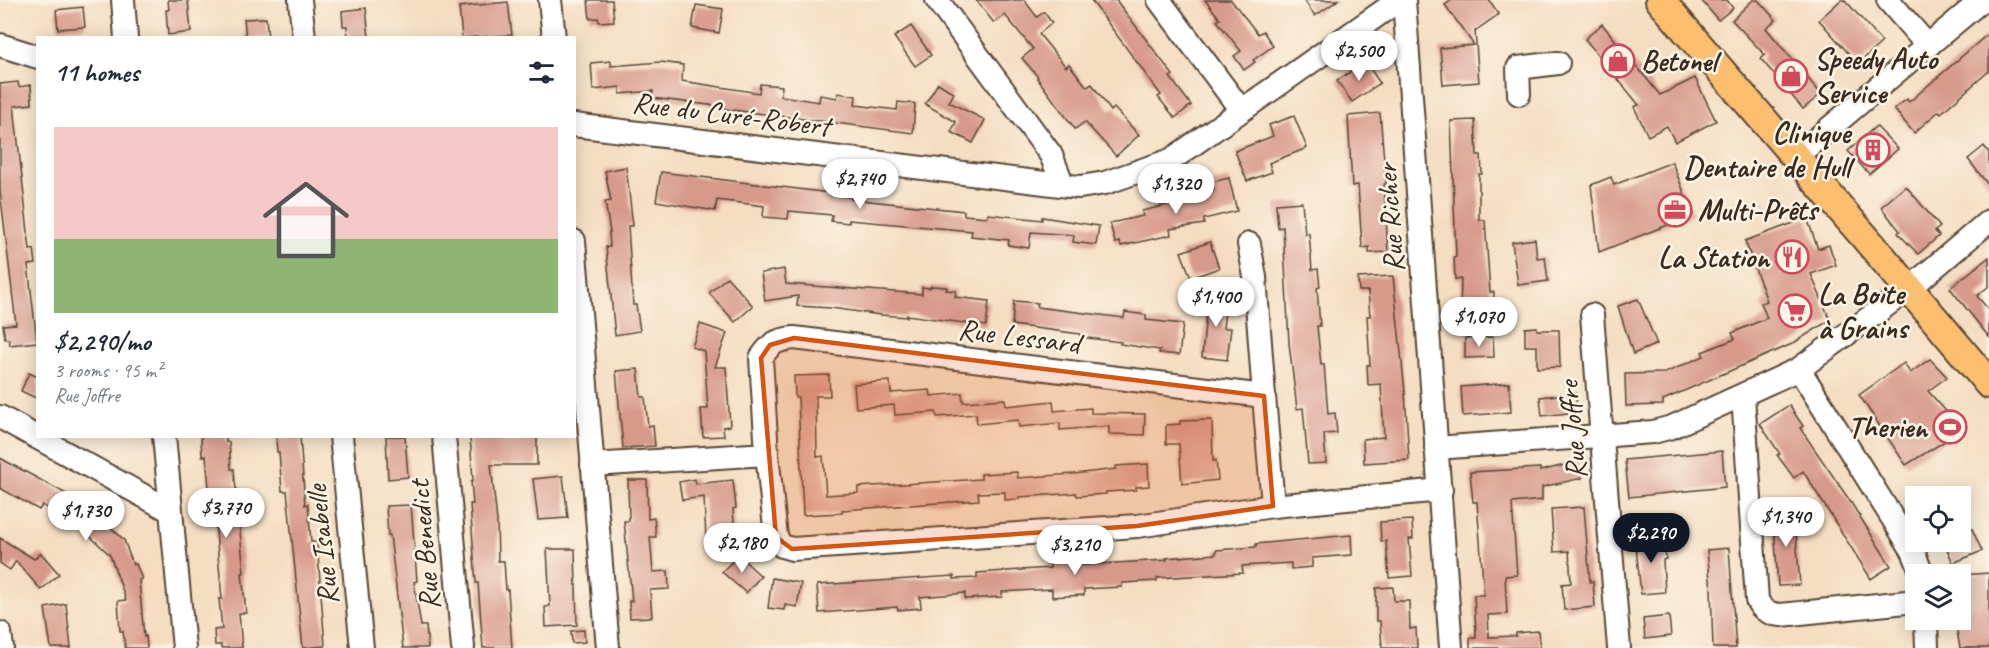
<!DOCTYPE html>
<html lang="en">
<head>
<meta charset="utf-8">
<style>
	body { margin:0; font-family:Caveat,sans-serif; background:#f6f6f7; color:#1f2937; height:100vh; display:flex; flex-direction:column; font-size:22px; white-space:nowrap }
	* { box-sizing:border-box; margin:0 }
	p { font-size:20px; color:#747a83 }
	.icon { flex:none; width:33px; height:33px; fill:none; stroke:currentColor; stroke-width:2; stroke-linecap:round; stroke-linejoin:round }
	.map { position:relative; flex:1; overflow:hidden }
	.sheet { position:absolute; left:36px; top:36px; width:540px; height:402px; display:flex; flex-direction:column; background:#fff; border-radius:0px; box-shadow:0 3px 15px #0003 }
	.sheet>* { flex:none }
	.controls { position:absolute; left:1905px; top:486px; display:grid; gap:12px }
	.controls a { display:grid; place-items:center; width:66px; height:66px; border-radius:0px; background:#fff; box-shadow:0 3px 15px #0003; font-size:30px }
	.price { position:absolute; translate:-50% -51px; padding:0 14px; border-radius:21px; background:#fff; color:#222; font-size:20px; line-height:39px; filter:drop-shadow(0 2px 3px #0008) }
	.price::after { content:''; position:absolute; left:50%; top:36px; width:18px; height:14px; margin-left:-9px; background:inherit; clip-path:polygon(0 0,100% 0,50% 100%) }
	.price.on { background:#111827; color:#fff }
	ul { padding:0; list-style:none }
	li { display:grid; align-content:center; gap:12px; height:318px; padding:0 18px }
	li+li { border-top:2px solid #e0e1e3 }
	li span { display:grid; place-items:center; height:186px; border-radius:0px; color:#555 }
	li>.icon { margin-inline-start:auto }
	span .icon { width:108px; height:108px; fill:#fffc; stroke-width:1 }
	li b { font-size:26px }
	h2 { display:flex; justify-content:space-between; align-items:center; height:72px; padding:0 18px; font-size:26px }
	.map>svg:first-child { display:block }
</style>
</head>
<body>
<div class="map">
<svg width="1989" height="648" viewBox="0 0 1989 648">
	<rect width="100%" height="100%" fill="#fcf5e5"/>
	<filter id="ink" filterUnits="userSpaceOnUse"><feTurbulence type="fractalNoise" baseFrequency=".0167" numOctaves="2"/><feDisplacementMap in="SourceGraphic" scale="12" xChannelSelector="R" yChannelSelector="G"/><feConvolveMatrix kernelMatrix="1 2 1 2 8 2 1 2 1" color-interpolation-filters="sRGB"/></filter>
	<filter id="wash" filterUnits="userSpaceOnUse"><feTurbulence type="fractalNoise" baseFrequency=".008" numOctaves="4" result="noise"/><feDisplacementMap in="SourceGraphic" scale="24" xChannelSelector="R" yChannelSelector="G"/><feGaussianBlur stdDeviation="1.35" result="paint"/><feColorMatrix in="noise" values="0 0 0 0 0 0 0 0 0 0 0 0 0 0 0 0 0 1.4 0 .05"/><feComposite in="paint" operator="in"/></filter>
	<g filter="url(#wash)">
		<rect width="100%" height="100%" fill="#f4ddc1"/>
		<g id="blocks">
			<!-- building -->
			<g fill="#d7998a">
				<path d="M168 0H188L191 32 168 35 166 10H169Z"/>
				<path d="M588 0H612L614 21 599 22 598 18 590 19Z"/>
				<path d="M976 0H1024L1037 17 1044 12 1052 23 1039 34 1066 67 1069 64 1087 87 1092 84 1111 111 1114 108 1139 135 1116 156 1085 122 1075 129 1037 78 1038 77 1022 58 1033 49 1005 15 994 23Z"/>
				<path d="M1091 0H1116L1173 75 1170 77 1191 105 1175 118 1158 97 1161 95Z"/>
				<path d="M1205 0H1231L1258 34 1263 31 1273 46 1253 60 1255 62 1244 70 1234 56 1241 51 1217 21 1220 19Z"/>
				<path d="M1304 0H1338L1315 16Z"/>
				<path d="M1452 0H1489L1499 14 1475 31 1479 82 1443 85 1440 48 1474 45 1445 5Z"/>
				<path d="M1701 0H1727L1733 8 1718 20Z"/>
				<path d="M1753 0H1758L1776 20 1766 28 1821 94 1803 109 1761 59 1765 55 1732 20Z"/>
				<path d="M1841 0H1845L1882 42 1858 64 1819 20Z"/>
				<path d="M508 2 512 35 462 38 459 7Z"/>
				<path d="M696 5 723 9 719 33 692 28Z"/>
				<path d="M83 7 85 27 58 29 56 10Z"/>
				<path d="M366 8 369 38H348L347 26H343L342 11Z"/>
				<path d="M266 18 268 38H246L244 19Z"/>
				<path d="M1602 24 1660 95 1695 78 1716 121 1675 142 1667 126 1648 136 1634 107 1639 105 1585 39Z"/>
				<path d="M911 26 931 55 915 66 894 37Z"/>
				<path d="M1989 33V71L1941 113 1939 111 1914 133 1894 109 1907 99 1909 102Z"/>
				<path d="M611 61V66L661 62 683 65 682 81 759 93 760 84 782 86 781 96 819 102 820 95 837 98 838 93 856 96 855 105 897 110 898 102 915 104 913 133 725 109V107L652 98 653 91 620 94V87L593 90 591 63Z"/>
				<path d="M1365 61 1380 83 1352 102 1337 81Z"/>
				<path d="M18 82 19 87 31 85 32 104 14 106 30 250 34 249 36 264 28 265 37 342 10 345 9 339H5L3 325 16 324 0 190V84Z"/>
				<path d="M938 83 954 93 949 102 985 120 973 143 951 132 956 122 925 104Z"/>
				<path d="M1380 113 1386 184H1384L1388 252 1369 253V247L1362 248 1358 185 1352 186 1348 116Z"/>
				<path d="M1294 116 1307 148 1269 163 1272 172 1247 181 1235 151 1273 136 1269 125Z"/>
				<path d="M1475 120 1477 155H1481L1482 174H1479V220H1485L1490 292H1494L1493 312 1460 311 1461 279H1455L1454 257H1456L1451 121Z"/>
				<path d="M1876 126 1898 149 1869 174 1848 151Z"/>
				<path d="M1984 146 1989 153V186L1968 159Z"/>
				<path d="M1672 162 1693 215 1599 252 1591 185 1611 177 1614 185Z"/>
				<path d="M626 167 633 226H628L633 305H636L640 331 615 335 606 247H610L609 232H610L605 202 611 201 605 171Z"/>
				<path d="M661 172 830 193V195L851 197V199L964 211V215L987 217 988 214 1042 220V217L1099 226 1096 245 1073 242 1074 235 1031 232 1029 248 1008 245 1009 240 971 236 972 231 849 220V223L831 221 832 215 789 211 788 219 763 217 764 206 717 200 715 211 656 201Z"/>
				<path d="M1229 178 1237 211 1204 219V224L1170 229 1171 235 1121 246 1120 242 1115 243 1110 223 1143 216 1142 211 1179 202 1178 196 1214 190 1212 182Z"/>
				<path d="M1906 186 1940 227 1935 231 1939 236 1918 254 1898 233 1900 231 1881 207Z"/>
				<path d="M1302 202 1305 234 1309 233 1312 270 1318 269 1320 287 1317 288 1320 326H1317L1321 365 1324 364 1328 414 1335 413 1337 433 1324 434 1326 463 1308 464 1303 408 1297 409 1289 343 1283 227 1278 228 1276 204Z"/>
				<path d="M1807 218 1818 249 1829 245 1836 265 1811 274 1830 320 1792 344 1663 400V405L1626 406 1625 374 1665 373 1704 356 1702 352 1735 339 1732 333 1767 318 1761 303 1767 301 1745 241Z"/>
				<path d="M1535 239 1537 258 1545 257 1548 281 1518 285 1512 242Z"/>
				<path d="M1210 242 1219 268 1191 278 1181 252Z"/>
				<path d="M1989 257V286L1977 296 1989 310V337L1950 288Z"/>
				<path d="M784 269 786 284 922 294V287L930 288 931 286 947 287 946 290 956 291 955 297 989 301 986 326 907 315V317L881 315 831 308 797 306 798 296 765 301 761 273Z"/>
				<path d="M1393 276 1405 392 1409 460 1364 463 1363 439 1384 437 1381 384 1368 385 1367 365H1370L1367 316H1370L1368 291H1359L1358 278Z"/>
				<path d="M727 277 753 306 735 322 709 293Z"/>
				<path d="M1208 291 1227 293 1223 328H1231L1227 360 1202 357Z"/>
				<path d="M1638 299 1657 344 1633 354 1618 306Z"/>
				<path d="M1014 301 1038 303 1037 307 1124 318 1125 312 1146 315V320L1183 324 1179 355 1159 353 1160 350 1120 344 1121 342 1080 337V334L1012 325Z"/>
				<path d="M700 324 727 333 715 367H726L730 426 723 427 724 436 703 437 701 409H708L704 351 692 347Z"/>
				<path d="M1537 327V330H1559L1560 367 1537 368V346H1525V328Z"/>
				<path d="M1493 337 1494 357 1465 358V338Z"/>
				<path d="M1930 359 1947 377 1928 391 1963 430 1906 465 1859 395 1904 363 1910 373Z"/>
				<path d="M638 369 641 397H645L648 426 653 425 655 446 623 448 616 371Z"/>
				<path d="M29 373 38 377V399L21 391Z"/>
				<path d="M829 375 830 396H816L817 457 823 456 826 495 858 493V487L981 479V474L1017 472 1018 478 1074 474 1116 469V466L1148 464 1149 486 1136 487V490L1106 492V494L1077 496 1076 493 1019 497V499L1005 500V492L978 493 979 500 842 510V513L803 515 798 397H795L794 376Z"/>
				<path d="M890 381 891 393 930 390 931 396 962 393 963 402 1005 399 1006 406 1053 401 1054 411 1091 408V413L1145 414 1144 435 1109 434V426L1060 430V423L1019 427 1018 420 977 424 976 414 937 417 936 412 895 415 894 405 856 408 854 384Z"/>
				<path d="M1509 383 1511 412 1463 416 1461 387Z"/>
				<path d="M1576 393 1577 412 1542 416 1540 397Z"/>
				<path d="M1789 405 1803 426 1800 428 1850 501 1891 566 1871 579 1803 471 1794 478 1777 455 1780 454 1760 424Z"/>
				<path d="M1212 420 1213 461 1216 460 1218 480 1182 484 1179 444H1166V425L1180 424V421Z"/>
				<path d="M201 436H226V442H229L231 469H234L244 573H242L246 613H239L242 648H221V645H215L214 630 222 629 219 599H222L213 498H210L206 456H202Z"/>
				<path d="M276 436H300L305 505 308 504 311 542H317L325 646 303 648 287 491H282L279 452H277Z"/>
				<path d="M386 436H405L408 477 388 479Z"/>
				<path d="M470 436H537V465H491L497 521 498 561H504L506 590H508L512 648H483L478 583H476L470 504H473L471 481H473Z"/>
				<path d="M1722 451 1725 487 1629 497 1625 460Z"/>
				<path d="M0 458 74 498 73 501 97 514 124 540 133 565 136 564 142 579 139 580 144 637 146 636 147 648H125L123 631H120L118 601 126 600 110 555 77 524 42 505 39 510 0 488Z"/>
				<path d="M1577 462 1582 478 1542 487V500L1512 503 1517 575 1505 576 1507 614 1488 615 1489 637 1516 636V633L1538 631 1540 648H1470V638H1476V635L1474 595H1484L1477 502H1473L1470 472 1540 468V471Z"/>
				<path d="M563 476 568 518 538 520 533 479Z"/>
				<path d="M695 479 696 484 733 480 736 508 733 509 735 537 706 539 704 497 682 500 679 482Z"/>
				<path d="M628 480H647L648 519 654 518 656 537H650L653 572 668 571 669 589 650 590 652 617 630 618 629 601H632L624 521H629Z"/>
				<path d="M411 505 417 581 414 582 421 626H426L428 648H403L390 535H388L386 506Z"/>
				<path d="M1584 507 1590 582 1593 581 1595 607 1564 610 1562 584 1571 583 1569 551 1554 552 1551 509Z"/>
				<path d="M1794 508 1800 585 1778 586 1773 510Z"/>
				<path d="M1412 520 1413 539H1409L1412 576 1389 578 1386 541H1381L1380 522Z"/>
				<path d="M1960 520 1969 530 1972 529 1982 551 1953 563 1944 542H1960Z"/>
				<path d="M1351 535 1352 555 1312 558V567L1291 569V563L1242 566 1243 573 1157 578V581L1122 583V587L1084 589V595L1052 597V589L1002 592V597L965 599V593L920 597 921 608 898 610 897 607 819 613 817 585 954 576V579L977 578V573L1050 568V557L1082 555V565L1167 560 1166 558 1216 554V550L1256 547V544Z"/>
				<path d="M1663 535 1666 559 1663 560 1665 592 1641 594 1635 538Z"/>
				<path d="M0 538 34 559 41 553 59 574 41 590 16 561 10 570 0 563Z"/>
				<path d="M1729 548 1736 648H1713L1711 589 1707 550Z"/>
				<path d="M547 549H575L577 625 546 627 545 607 550 606Z"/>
				<path d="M738 555 761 576 746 593 722 572Z"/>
				<path d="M1989 573V648H1960L1956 625 1960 624V575Z"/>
				<path d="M772 578 801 583 797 607 785 605 784 610 768 608Z"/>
				<path d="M1393 587 1394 601H1409L1410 629 1416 628 1417 648H1382L1380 621H1376V588Z"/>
				<path d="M66 604 71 648H51L45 608Z"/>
				<path d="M1669 616 1671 636 1645 639 1643 619Z"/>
				<path d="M584 630 585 642 572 643 571 631Z"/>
			</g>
		</g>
	</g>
	<g filter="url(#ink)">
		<use href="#blocks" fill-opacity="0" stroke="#574536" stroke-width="1.5"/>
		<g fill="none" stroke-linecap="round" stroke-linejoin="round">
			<!-- minor casing -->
			<g stroke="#574536" stroke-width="26">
				<g id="minor">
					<path d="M123 0 126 38"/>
					<path d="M300 0 304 38"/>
					<path d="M550 0 554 38"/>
					<path d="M937 0 1051 155 1063 185"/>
					<path d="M1159 0 1241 110"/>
					<path d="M1404 0 1451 648"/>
					<path d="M1888 0 1928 46"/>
					<path d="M0 45 38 57"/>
					<path d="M1519 94 1518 68 1558 63"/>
					<path d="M574 125 1069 186 1080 187 1105 183 1171 160 1399 0"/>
					<path d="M1794 158 1982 0"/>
					<path d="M574 241 608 648"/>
					<path d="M1249 244 1255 277 1264 396"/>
					<path d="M1592 315 1619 648"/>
					<path d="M1799 369 1913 551 1922 574"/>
					<path d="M1743 396 1757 600C1762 611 1770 614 1781 615L1916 601"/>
					<path d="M0 417 171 511"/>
					<path d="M164 436 184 648"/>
					<path d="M341 436 362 648"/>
					<path d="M444 436 463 648"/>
					<path d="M1436 448 1653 432 1672 427 1799 369 1910 288 1989 221"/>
					<path d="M767 454 761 358C771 343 776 340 794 338L1264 396 1273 506"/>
					<path d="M592 465 767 454 776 537 782 546 792 549 1137 526 1273 506 1441 490"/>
					<path d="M1926 620 1927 648"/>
					<path d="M0 633 2 648"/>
				</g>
			</g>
			<!-- major casing -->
			<g stroke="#574536" stroke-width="32">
				<path id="major" d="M1660 0C1769 128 1882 254 1989 384"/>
			</g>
			<!-- minor -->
			<use href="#minor" stroke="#fff" stroke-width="22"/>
			<!-- major -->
			<use href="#major" stroke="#fbbe6e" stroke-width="28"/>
		</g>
	</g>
	<!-- marked area -->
	<path fill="#d7540e" fill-opacity="0.2" stroke="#d7540e" stroke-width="4.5" stroke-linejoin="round" d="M794 338 1264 396 1273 506 1137 526 792 549 776 537 761 358 770 345Z"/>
	<!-- icons -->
	<defs>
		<g id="shop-ring" transform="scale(1.725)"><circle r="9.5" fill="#fcf5e5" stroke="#d1495b" stroke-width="1.5"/><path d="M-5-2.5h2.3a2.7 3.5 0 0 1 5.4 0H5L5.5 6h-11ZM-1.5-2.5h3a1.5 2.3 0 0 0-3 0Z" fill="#d1495b"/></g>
		<g id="building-ring" transform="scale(1.725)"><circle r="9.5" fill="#fcf5e5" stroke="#d1495b" stroke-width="1.5"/><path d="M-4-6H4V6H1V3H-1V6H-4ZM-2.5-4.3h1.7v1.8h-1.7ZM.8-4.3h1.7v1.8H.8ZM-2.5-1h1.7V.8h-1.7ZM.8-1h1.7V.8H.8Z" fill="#d1495b"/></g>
		<g id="office-ring" transform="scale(1.725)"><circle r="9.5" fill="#fcf5e5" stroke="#d1495b" stroke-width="1.5"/><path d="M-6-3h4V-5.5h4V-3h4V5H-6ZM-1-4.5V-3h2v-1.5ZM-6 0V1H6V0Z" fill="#d1495b"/></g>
		<g id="restaurant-ring" transform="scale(1.725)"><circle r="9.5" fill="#fcf5e5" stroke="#d1495b" stroke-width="1.5"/><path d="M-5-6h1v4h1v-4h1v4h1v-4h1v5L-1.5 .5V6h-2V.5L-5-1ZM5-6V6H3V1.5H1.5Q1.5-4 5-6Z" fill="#d1495b"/></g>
		<g id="supermarket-ring" transform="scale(1.725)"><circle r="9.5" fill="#fcf5e5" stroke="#d1495b" stroke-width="1.5"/><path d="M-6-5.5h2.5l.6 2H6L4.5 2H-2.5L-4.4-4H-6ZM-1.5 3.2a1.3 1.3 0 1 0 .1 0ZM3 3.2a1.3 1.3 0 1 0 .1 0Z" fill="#d1495b"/></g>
		<g id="stadium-ring" transform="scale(1.725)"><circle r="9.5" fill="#fcf5e5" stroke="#d1495b" stroke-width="1.5"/><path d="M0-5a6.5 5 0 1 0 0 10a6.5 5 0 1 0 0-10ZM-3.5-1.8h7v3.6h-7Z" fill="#d1495b"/></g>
	</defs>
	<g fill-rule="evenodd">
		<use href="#shop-ring" x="1618" y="61"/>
		<use href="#shop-ring" x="1791" y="76"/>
		<use href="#building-ring" x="1873" y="150"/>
		<use href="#office-ring" x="1675" y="210"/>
		<use href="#restaurant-ring" x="1792" y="257"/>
		<use href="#supermarket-ring" x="1795" y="311"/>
		<use href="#stadium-ring" x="1950" y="427"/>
	</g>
	<g text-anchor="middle" stroke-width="5" stroke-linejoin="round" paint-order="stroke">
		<!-- poi labels -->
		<g font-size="30" font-weight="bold" fill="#3b2a1e" stroke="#fcf5e5" text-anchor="start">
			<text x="1814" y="69">Speedy Auto<tspan x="1814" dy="34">Service</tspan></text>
			<text x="1641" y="71">Betonel</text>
			<text x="1850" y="143" text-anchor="end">Clinique<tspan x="1850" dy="34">Dentaire de Hull</tspan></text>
			<text x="1698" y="220">Multi-Prêts</text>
			<text x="1769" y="267" text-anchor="end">La Station</text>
			<text x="1818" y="304">La Boite<tspan x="1818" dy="34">à Grains</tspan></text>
			<text x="1927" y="437" text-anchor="end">Therien</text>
		</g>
		<!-- street labels -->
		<g font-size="30" fill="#3b2a1e" stroke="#fcf5e5">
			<text transform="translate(731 114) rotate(7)" y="10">Rue du Curé-Robert</text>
			<text transform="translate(1390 218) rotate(-94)" y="10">Rue Richer</text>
			<text transform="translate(1019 336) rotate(7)" y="10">Rue Lessard</text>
			<text transform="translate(1572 430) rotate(-95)" y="10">Rue Joffre</text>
			<text transform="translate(322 545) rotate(-96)" y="10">Rue Isabelle</text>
			<text transform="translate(424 545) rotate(-95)" y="10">Rue Benedict</text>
		</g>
	</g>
</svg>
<div class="controls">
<a><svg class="icon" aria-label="locate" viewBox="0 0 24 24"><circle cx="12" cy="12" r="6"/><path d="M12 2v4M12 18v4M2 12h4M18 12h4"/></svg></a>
<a><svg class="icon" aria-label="layers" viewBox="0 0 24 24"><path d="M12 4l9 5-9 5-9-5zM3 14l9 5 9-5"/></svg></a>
</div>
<b class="price" style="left:1359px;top:82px">$2,500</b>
<b class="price" style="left:860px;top:210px">$2,740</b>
<b class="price" style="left:1176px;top:215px">$1,320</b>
<b class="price" style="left:1216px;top:328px">$1,400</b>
<b class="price" style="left:1479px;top:348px">$1,070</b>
<b class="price" style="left:226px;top:539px">$3,770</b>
<b class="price" style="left:86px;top:542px">$1,730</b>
<b class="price" style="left:1786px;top:548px">$1,340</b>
<b class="price on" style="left:1651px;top:564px">$2,290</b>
<b class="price" style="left:742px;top:574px">$2,180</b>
<b class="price" style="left:1075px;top:576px">$3,210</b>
<section class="sheet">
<h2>11 homes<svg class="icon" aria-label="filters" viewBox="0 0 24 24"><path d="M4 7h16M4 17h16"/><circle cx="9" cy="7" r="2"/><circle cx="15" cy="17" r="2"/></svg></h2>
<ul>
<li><span style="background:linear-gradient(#f6c9c9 60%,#8fb573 0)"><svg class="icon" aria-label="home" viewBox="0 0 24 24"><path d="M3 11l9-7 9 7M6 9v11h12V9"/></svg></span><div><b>$2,290/mo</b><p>3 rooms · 95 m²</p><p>Rue Joffre</p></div></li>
</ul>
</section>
</div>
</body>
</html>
